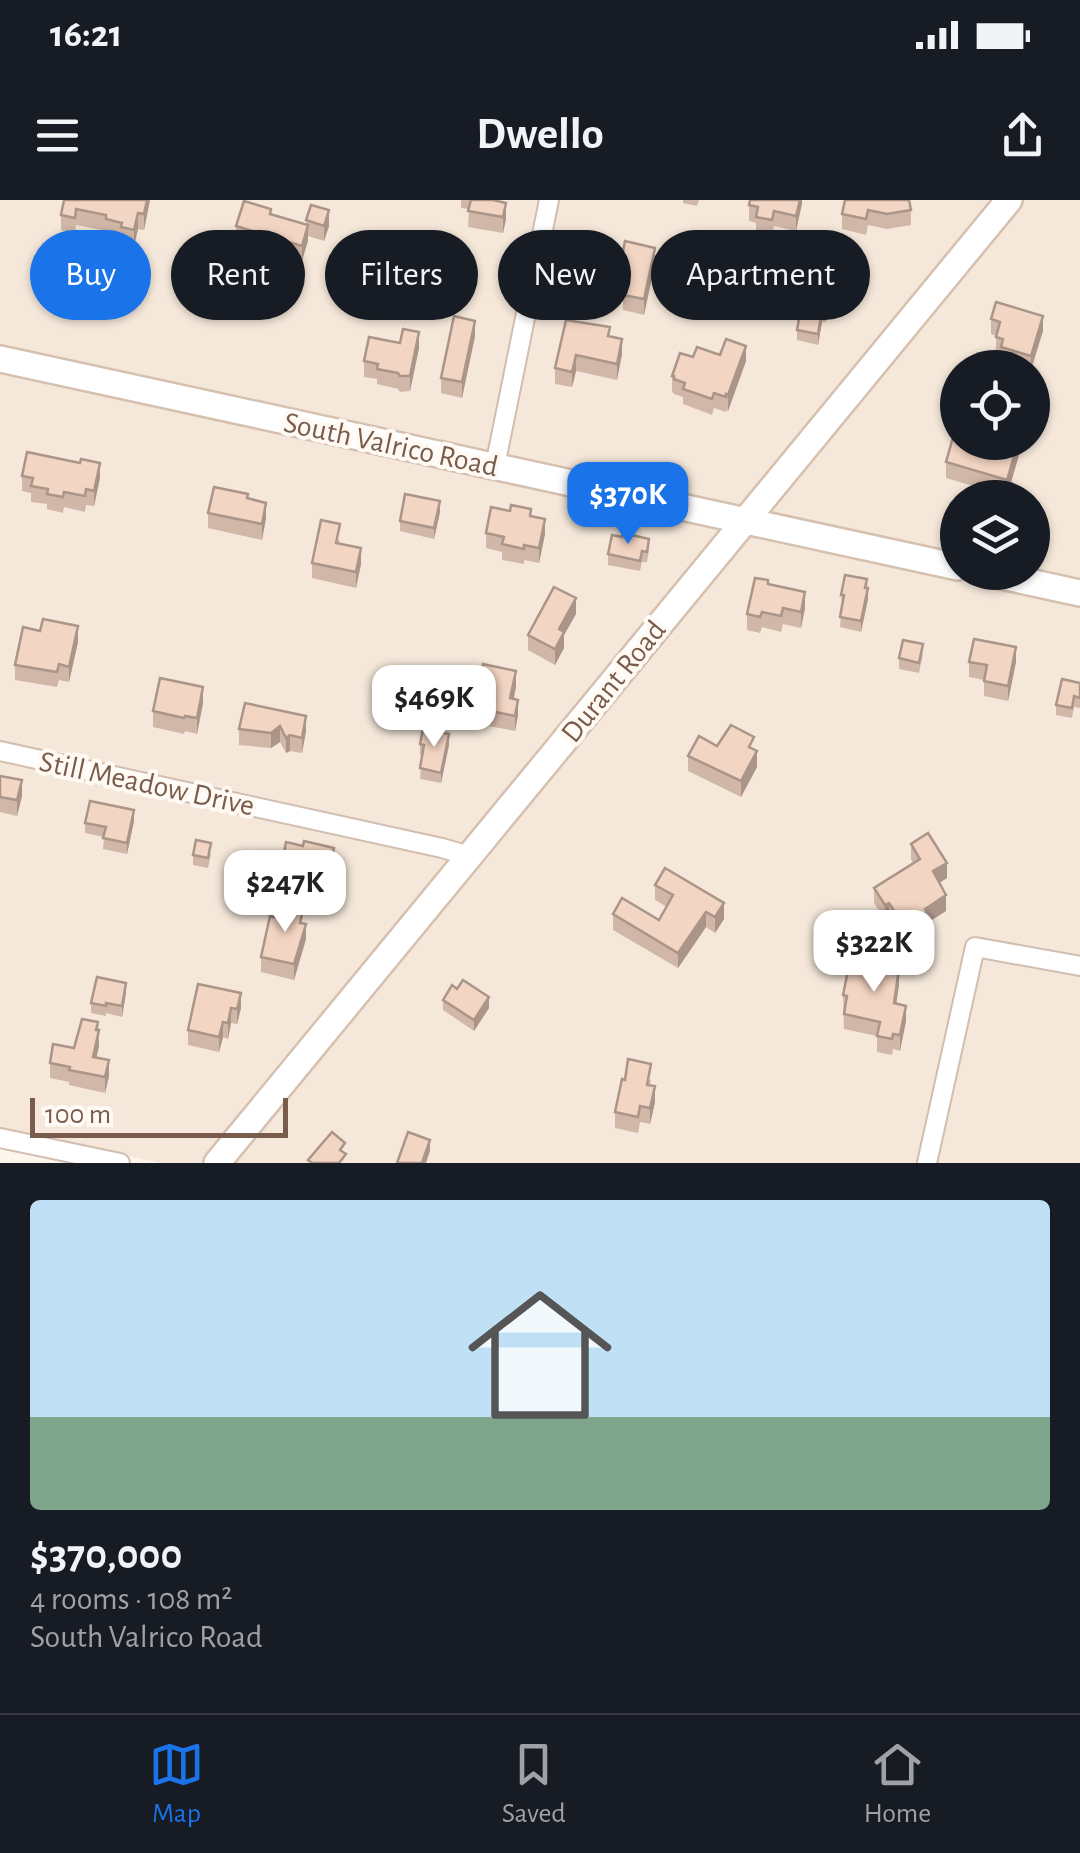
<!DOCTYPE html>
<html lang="en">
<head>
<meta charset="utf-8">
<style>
	body { margin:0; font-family:"Alegreya Sans",sans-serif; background:#242831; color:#f1f3f6; height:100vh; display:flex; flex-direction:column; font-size:38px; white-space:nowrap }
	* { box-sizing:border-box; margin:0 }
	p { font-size:32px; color:#9ea1a6 }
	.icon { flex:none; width:55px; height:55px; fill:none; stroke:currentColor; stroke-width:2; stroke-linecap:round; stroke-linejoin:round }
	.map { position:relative; height:963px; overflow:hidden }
	.details { display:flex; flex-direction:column; background:#171b24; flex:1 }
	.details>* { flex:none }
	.guide { position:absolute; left:30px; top:30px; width:1020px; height:90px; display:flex; gap:20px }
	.controls { position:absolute; left:940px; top:150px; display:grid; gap:20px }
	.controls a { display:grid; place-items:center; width:110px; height:110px; border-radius:50%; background:#171b24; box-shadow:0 2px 8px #0004; font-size:50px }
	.scale { position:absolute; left:30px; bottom:25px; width:258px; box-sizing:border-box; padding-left:10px; border:5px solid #7a5c4d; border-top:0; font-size:28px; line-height:35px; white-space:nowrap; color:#7a5c4d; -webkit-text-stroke:8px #fffaf3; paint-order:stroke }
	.price { position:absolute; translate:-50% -85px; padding:0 22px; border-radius:20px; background:#fff; color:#222; font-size:32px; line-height:65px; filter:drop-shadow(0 2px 5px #0008) }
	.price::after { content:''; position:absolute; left:50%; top:60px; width:30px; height:22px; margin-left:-15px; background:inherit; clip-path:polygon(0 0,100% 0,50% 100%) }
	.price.active { background:#1a73e8; color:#fff }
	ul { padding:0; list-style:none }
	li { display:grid; align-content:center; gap:20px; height:530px; padding:0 30px }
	li span { display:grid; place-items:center; height:310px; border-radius:10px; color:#555 }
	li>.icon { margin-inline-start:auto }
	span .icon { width:180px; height:180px; fill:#fffc; stroke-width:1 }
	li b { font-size:42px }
	.chip { padding:0 35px; border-radius:45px; background:#171b24; box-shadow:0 2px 8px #0004; font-size:35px; line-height:90px }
	.chip.active { background:#1a73e8; color:#fff }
	.status { display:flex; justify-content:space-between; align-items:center; height:70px; padding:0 50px; background:#171b24; direction:ltr }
	.status svg { height:28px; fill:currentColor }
	header { display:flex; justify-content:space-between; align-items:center; height:130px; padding:0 30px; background:#171b24; font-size:45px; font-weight:700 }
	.dock { display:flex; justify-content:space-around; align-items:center; height:140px; border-top:2px solid #363941; background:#171b24; font-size:28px; color:#9ea1a6 }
	.dock a { display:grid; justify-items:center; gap:5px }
	.dock .active { color:#1a73e8 }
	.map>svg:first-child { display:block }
</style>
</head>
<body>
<div class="status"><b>16:21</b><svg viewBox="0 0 49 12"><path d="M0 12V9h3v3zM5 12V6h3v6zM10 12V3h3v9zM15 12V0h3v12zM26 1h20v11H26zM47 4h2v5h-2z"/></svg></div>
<header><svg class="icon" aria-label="menu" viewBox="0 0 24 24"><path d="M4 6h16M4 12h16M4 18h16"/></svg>Dwello<svg class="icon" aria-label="share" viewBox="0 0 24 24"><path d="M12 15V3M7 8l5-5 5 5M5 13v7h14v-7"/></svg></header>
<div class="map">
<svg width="1080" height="963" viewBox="0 0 1080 963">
	<rect width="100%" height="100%" fill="#fdf6ec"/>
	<!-- residential -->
	<g fill="#f5e8da" fill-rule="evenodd">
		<path d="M0 0H539L487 255 0 150Z"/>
		<path d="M560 0H997L741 311 506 260Z"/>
		<path d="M1022 0H1080V384L1032 372V298H958L957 358 762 316ZM958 168H1032V242H958Z"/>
		<path d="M0 168 728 326 465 646 444 639 0 542Z"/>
		<path d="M749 331 1080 402V757L977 739 966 745 917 963H230Z"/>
		<path d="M0 560 440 656 453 660 204 963H161L0 929Z"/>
		<path d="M983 758 1080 775V963H938Z"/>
	</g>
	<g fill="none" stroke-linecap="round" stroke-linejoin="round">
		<!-- street casing -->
		<g stroke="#d1beb0" stroke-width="22">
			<g id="street">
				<path d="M495 266 549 0"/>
				<path d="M0 551 442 648 469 656"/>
				<path d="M0 938 120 963"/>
				<path d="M927 963 975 747 1080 766"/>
			</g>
		</g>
		<!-- secondary casing -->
		<g stroke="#d6c0b0" stroke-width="30">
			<g id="secondary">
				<path d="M0 159 958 367"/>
				<path d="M983 372 1080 393"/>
				<path d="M217 963 1009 0"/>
			</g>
		</g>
		<!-- street -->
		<use href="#street" stroke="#fff" stroke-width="18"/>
		<!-- secondary -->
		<use href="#secondary" stroke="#fff" stroke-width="25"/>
	</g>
	<!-- wall -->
	<g fill="#d1b7a8">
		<path d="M64 0H150L144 30 138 29 134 46 121 43V38L106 35V31L76 25 75 33 61 30V15Z"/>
		<path d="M461 0H496L506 19 503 33 468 27 469 9 461 8Z"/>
		<path d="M683 0H699L697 6 683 3Z"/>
		<path d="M802 0 796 31 774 26 772 35 756 32V23L749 21V5Z"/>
		<path d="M845 0 911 10V25L887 29 868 25 866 35 842 29V14Z"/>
		<path d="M271 14 306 25V20L329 26 324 41 308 36 302 61 236 41V26Z"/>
		<path d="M655 63 644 115 623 110V93L618 92V76Z"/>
		<path d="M829 107 826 122H822L818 145 797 140V114Z"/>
		<path d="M991 119 1043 131 1032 168H1017L1001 163V154L996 152V136L991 134Z"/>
		<path d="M475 136 462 198 441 193V178Z"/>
		<path d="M610 136 622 154 617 180 576 171 572 187 555 184V168Z"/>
		<path d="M419 148 410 191 400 192 398 189 377 184V179L364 177V161Z"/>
		<path d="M720 155 746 161 728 211 726 210V212L714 208 712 215 683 204V197L674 194 672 191V176L693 157Z"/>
		<path d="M958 242H1019V255L1007 296 946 278V262Z"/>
		<path d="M22 276 100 278 94 306 86 305 85 312 64 307 63 313 47 309V304L31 302V293L22 291Z"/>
		<path d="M440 312 434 339 400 331V321Z"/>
		<path d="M208 313 266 318 262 340 208 328Z"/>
		<path d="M486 333 545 334 539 363 524 360V364L502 360V352L486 348Z"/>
		<path d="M622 337 649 349 647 362H642L640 371 608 365V354Z"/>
		<path d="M340 339 339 344 361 364 356 388 312 378V363Z"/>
		<path d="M867 379 868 399 861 432 840 427 842 405 841 395Z"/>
		<path d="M768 384 805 408 801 428 783 424 781 432 762 427 760 433 747 430V414Z"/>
		<path d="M576 414 564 435V448L555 465 528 450V435Z"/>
		<path d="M78 442 69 482 59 480 57 487 15 480V465Z"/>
		<path d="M923 454 919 473 899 469V458Z"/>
		<path d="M969 462H1016L1008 501 984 496V480L969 477Z"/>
		<path d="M1080 483V508L1074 507 1072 518 1056 515V505Z"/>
		<path d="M516 487 514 499 518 515 515 531 477 524V508Z"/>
		<path d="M203 503 197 534 185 531 184 534 153 527V511Z"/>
		<path d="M245 503 306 531 302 553 290 551 286 553 280 542 271 548 239 545V529Z"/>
		<path d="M420 544 449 545 441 583 420 579 422 555H420Z"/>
		<path d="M717 546 754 550 757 567 741 597 688 571V556Z"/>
		<path d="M0 576 22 596 17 616 0 612Z"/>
		<path d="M134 621 127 654 103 649 104 637 85 633V623Z"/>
		<path d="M911 644 947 678 939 683 946 711 927 723V728L903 740 889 718 885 720 874 703V688L913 663 911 659Z"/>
		<path d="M211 654 208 668 193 665V655Z"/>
		<path d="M334 663 328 695 281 685V670Z"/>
		<path d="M655 685 724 719 715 733 706 727 678 768 613 730V714L659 720 667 707 655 700Z"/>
		<path d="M304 723 306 739 294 780 261 772V757Z"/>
		<path d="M198 784 241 808 237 824 231 823 228 839 223 837 219 852 188 845V830Z"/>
		<path d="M899 785 896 804 906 821 900 851 893 849 892 855 877 852V836L844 829 843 795Z"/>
		<path d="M126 793 122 817 106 813V816L91 813V803Z"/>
		<path d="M443 800 489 808 474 831 443 810Z"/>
		<path d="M98 830 99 846 96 858 109 876 105 893 69 885V882L50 878V863L74 848Z"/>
		<path d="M651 879 650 885 655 902 650 924 640 922 638 933 615 928V912Z"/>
	</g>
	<!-- shaded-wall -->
	<g fill="#aa9588">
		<path d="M147 0H150L144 30V14Z"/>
		<path d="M800 0H802V4L796 31V16Z"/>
		<path d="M506 3V19L503 33V17Z"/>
		<path d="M329 10V26L324 41V26Z"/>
		<path d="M138 13V29L134 46V30Z"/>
		<path d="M308 25V41L302 61V46Z"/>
		<path d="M655 48V63L644 115V99Z"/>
		<path d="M822 111V122L818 145V134Z"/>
		<path d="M1043 116V131L1031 168V156Z"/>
		<path d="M475 121V136L462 198V182Z"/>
		<path d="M419 132V148L410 191V176Z"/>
		<path d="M622 139V154L617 180V164Z"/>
		<path d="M746 146V161L728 211V195Z"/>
		<path d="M576 155V171L572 187V172Z"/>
		<path d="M1018 242 1019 255 1007 296V280Z"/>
		<path d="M100 263V278L94 306V291Z"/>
		<path d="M440 301V312L434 339V328Z"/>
		<path d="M266 303V318L262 340V324Z"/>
		<path d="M545 319V334L539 363V348Z"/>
		<path d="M361 348V364L356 388V372Z"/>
		<path d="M868 388V399L861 432V421Z"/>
		<path d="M805 392V408L801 428V412Z"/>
		<path d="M576 398V414L564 435V448L555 465V449L559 429Z"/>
		<path d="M78 426V442L69 482V467Z"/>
		<path d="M1016 447V462L1008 501V486Z"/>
		<path d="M516 471V487L510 514V498Z"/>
		<path d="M203 487V503L197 534V518Z"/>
		<path d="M518 500V515L515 531V516Z"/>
		<path d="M306 516V531L302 553V538Z"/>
		<path d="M280 526V542L271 548V533Z"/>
		<path d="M449 534V545L441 583V573Z"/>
		<path d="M290 535V551L286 553V538Z"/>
		<path d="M757 551V567L741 597V581Z"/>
		<path d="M22 580V596L17 616V600Z"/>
		<path d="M134 610V621L127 654V643Z"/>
		<path d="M334 648V663L328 695V680Z"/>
		<path d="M947 663V678L933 687V671Z"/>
		<path d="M946 695V711L927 723V728L903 740V724Z"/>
		<path d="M724 703V719L715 733V717Z"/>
		<path d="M889 703V718L885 720V705Z"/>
		<path d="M706 712V727L678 768V753Z"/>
		<path d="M306 724V739L294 780V764Z"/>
		<path d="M899 769V785L894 819V803Z"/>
		<path d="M126 783V793L122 817V806Z"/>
		<path d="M241 793V808L237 824V809Z"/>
		<path d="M489 797V808L474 831V820Z"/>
		<path d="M906 806V821L900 851V835Z"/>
		<path d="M231 808V823L228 839V823Z"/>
		<path d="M98 822 99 846 93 873V857Z"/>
		<path d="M223 822V837L219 852V837Z"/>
		<path d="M109 860V876L105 893V877Z"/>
		<path d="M655 886V902L650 924V908Z"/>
		<path d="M430 940V951L426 963H422Z"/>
	</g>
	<!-- building -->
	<g fill="#f3d5c3" stroke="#aa9588" stroke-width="2.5">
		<path d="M64 0H147L144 14 138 13 134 30 121 27 122 23 106 19V15L76 9 75 18 61 15Z"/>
		<path d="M471 0H493L506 3 503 17 468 11Z"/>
		<path d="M750 0H800L796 16 774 11 772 20 756 17 758 7 749 5Z"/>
		<path d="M845 0H909L911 10 887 14 868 10 866 19 842 14Z"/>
		<path d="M244 1 271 9 270 14 308 25 302 46 236 26Z"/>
		<path d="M311 5 329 10 324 26 306 20Z"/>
		<path d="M625 41 655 48 644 99 623 95 626 78 618 76Z"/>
		<path d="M803 91 829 97 826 112 822 111 818 134 797 130 800 114H797Z"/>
		<path d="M996 102 1043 116 1031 156 1001 147 1003 139 996 137 1000 122 991 119Z"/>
		<path d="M454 116 475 121 462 182 441 178Z"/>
		<path d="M566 120 610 127 608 136 622 139 617 164 576 155 572 172 555 168Z"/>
		<path d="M403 129 419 132 410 176H400L398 173 377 169 378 164 364 161 369 137 400 143Z"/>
		<path d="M726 139 746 146 728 195 726 194V197L714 193 712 199 683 189 685 183 674 179V176H672L680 153 693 157 697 147 720 155Z"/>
		<path d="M956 227H958V242H1018L1007 280 946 262Z"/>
		<path d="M27 252 80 263 81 259 100 263 94 291 86 289 85 296 64 292 63 297 47 294 48 289 31 286 33 278 22 276Z"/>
		<path d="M214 287 248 294 247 298 266 303 262 324 208 313Z"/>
		<path d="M405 294 440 301 434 328 400 321Z"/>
		<path d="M511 305 531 309 530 316 545 319 539 348 524 345V349L502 344 504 337 486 333 491 307 510 311Z"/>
		<path d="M321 320 340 324 336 343 361 348 356 372 312 363Z"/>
		<path d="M623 333 649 339 647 352 642 351 640 361 608 354 612 335 622 337Z"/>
		<path d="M845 375 867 379 865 388H868L861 421 840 417 844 395H841Z"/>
		<path d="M755 378 768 380V384L805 392 801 412 783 408 781 416 762 412 760 417 747 414Z"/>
		<path d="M554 387 576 398 559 429 564 432 555 449 528 435Z"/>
		<path d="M43 419 78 426 69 467 59 464 57 472 15 465 23 427 40 431Z"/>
		<path d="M974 439 1016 447 1008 486 984 481 987 465 969 462Z"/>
		<path d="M903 440 923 444 919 463 899 458Z"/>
		<path d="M483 464 516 471 510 498 518 500 515 516 477 508Z"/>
		<path d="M160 478 203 487 197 518 185 516 184 518 153 511Z"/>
		<path d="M1062 479 1080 483V498L1074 496 1072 508 1056 505Z"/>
		<path d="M245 503 306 516 302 538 290 535 286 538 280 526 271 533 239 529Z"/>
		<path d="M731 525 754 537 749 547 757 551 741 581 688 556 699 536 717 546Z"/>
		<path d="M423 529 449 534 441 573 420 568 424 545 420 544Z"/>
		<path d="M0 576 22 580 17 600 0 597Z"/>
		<path d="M90 601 134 610 127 643 103 638 106 627 85 623Z"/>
		<path d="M928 633 947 663 933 671 946 695 925 709 927 712 903 724 889 703 885 705 874 688 920 659 911 644Z"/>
		<path d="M196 640 211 643 208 658 193 655Z"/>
		<path d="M304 641 334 648 328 680 281 670 286 642 303 646Z"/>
		<path d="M665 668 724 703 715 717 706 712 678 753 613 714 622 698 659 720 673 695 655 685Z"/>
		<path d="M285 702 304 706 300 723 306 724 294 764 261 757 270 716 282 719Z"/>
		<path d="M851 756 898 766 899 769 894 803 906 806 900 835 893 834 892 839 877 836 880 822 844 814 847 796 843 795Z"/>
		<path d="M97 777 126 783 122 806 106 803V806L91 803Z"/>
		<path d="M463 780 489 797 474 820 443 800 452 785 457 789Z"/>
		<path d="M198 784 241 793 237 809 231 808 228 823 223 822 219 837 188 830Z"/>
		<path d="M82 819 98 822 96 830H99L93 857 109 860 105 877 69 870 70 867 50 863 53 844 74 848Z"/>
		<path d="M628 859 651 864 647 885 655 886 650 908 640 906 638 917 615 912 622 879 625 880Z"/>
		<path d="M332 932 345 943 340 950 346 954 339 963H312L308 960Z"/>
		<path d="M408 932 430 940 422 963H397Z"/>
	</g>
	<g text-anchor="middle" stroke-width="8" stroke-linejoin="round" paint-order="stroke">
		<!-- street labels -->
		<g font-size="30" fill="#7a5c4d" stroke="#fffaf3">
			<text transform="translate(391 244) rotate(12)" y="10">South Valrico Road</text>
			<text transform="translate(613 481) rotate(-51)" y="10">Durant Road</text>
			<text transform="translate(147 583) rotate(12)" y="10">Still Meadow Drive</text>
		</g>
	</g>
</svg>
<div class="controls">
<a><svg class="icon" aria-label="locate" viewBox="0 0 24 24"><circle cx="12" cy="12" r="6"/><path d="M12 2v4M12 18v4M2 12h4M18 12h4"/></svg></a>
<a><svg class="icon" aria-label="layers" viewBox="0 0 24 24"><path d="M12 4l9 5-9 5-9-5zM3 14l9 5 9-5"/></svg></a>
</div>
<div class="scale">100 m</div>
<b class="price active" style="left:628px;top:347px">$370K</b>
<b class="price" style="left:434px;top:550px">$469K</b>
<b class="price" style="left:285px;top:735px">$247K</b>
<b class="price" style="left:874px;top:795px">$322K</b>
<div class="guide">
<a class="chip active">Buy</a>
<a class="chip">Rent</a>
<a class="chip">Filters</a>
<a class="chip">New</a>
<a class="chip">Apartment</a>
</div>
</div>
<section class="details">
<ul>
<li><span style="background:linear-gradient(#bfe0f5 70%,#7fa58c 0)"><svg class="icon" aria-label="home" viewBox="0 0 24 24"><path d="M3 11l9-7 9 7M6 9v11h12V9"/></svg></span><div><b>$370,000</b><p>4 rooms · 108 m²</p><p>South Valrico Road</p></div></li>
</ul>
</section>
<nav class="dock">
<a class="active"><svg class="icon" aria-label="map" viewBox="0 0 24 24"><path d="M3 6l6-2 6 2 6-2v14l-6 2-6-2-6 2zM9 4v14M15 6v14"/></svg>Map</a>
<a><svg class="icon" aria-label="saved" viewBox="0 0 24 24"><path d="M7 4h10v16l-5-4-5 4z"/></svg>Saved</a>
<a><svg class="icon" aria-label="home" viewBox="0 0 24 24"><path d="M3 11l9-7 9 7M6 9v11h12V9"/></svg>Home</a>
</nav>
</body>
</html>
